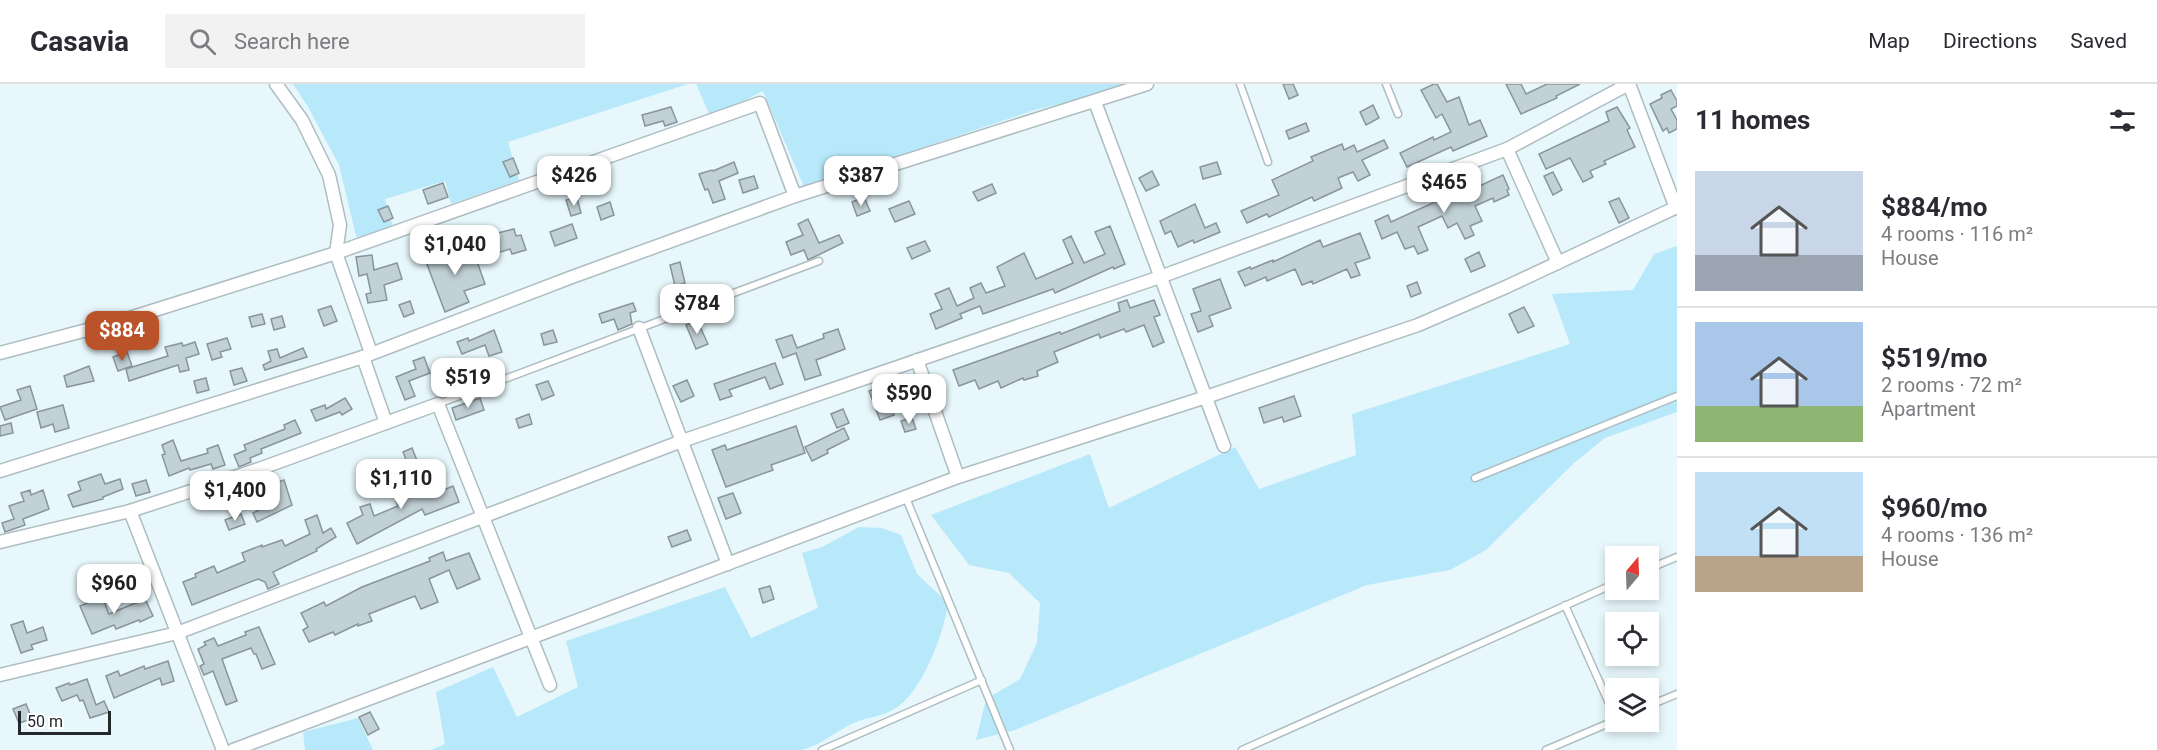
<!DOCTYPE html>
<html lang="en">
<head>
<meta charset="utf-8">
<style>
	body { margin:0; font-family:Roboto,sans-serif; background:#f2f2f3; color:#2b2b33; height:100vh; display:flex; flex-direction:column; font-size:22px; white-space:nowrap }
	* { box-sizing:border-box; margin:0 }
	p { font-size:20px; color:#7c7c81 }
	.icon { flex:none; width:33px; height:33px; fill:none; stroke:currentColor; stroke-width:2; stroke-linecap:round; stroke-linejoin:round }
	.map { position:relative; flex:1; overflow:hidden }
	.drawer { display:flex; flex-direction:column; background:#fff; width:480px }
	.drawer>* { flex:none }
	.needle { width:39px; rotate:19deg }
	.buttons { position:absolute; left:1605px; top:462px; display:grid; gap:12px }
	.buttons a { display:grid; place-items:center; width:54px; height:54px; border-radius:0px; background:#fff; box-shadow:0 3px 9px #0003; font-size:30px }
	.scale { position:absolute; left:18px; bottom:15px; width:93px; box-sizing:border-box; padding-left:6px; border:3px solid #23292b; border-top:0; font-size:16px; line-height:21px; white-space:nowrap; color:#23292b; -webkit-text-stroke:4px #fff; paint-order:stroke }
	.price { position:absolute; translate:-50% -51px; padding:0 14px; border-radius:12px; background:#fff; color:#222; font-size:20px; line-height:39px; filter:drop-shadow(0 2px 3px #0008) }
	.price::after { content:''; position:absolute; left:50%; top:36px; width:18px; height:14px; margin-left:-9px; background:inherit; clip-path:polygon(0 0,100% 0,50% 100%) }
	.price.on { background:#ba5329; color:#fff }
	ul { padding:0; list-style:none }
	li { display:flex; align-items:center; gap:18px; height:150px; padding:0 18px }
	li+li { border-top:2px solid #e1e1e2 }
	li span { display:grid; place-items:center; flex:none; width:168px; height:120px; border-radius:0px; color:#555 }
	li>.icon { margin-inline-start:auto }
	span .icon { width:72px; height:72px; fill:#fffc; stroke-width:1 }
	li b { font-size:26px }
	h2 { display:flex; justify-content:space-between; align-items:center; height:72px; padding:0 18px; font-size:26px }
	header { display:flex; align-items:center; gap:36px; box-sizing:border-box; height:84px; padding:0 30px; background:#fff; border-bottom:2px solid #e1e1e2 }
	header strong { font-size:28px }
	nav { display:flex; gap:33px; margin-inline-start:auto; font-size:21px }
	.search { width:420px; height:54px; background:#f2f2f3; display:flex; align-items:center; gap:15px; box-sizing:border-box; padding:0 21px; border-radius:0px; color:#7c7c81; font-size:22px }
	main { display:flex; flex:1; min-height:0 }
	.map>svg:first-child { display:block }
</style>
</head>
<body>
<header>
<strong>Casavia</strong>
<div class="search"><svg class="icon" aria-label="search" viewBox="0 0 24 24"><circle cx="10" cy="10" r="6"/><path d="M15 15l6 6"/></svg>Search here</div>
<nav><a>Map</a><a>Directions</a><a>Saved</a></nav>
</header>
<main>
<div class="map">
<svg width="1677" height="666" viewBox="0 0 1677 666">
	<rect width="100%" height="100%" fill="#e7f7fc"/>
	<!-- green -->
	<g fill="#b8e9fa">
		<path d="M293 0H688L508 58 519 96 451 120 445 97 385 115 393 143 358 160 339 81 308 23Z"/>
		<path d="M696 0H1127L1083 14 1035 26 804 103 763 7 711 34Z"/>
		<path d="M1677 162V328L1605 354 1574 379 1486 466 1450 486 1367 501 1015 646 976 656 986 615 1020 595 1037 559 1040 519 1009 489 969 481 931 431 1090 370 1109 424 1235 363 1259 405 1356 371 1352 330 1570 260 1552 210 1633 206 1654 170Z"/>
		<path d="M859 443 882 444 901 451 917 490 948 519C944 550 921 613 891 627 879 633 864 634 851 640 834 649 821 661 802 666H431L445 660 436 608 493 583 517 633 578 603 566 557 725 503 751 554 818 524 802 469 822 463Z"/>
		<path d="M358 634 373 666H305L303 648Z"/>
	</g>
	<!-- building -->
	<g fill="#c2d1d6" stroke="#88969b" stroke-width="1.5">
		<path d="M1283 0H1293L1298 11 1289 15Z"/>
		<path d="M1434 0H1437L1447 18 1459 13 1469 41 1480 36 1487 52 1453 67 1451 63 1407 83 1400 69 1433 53 1434 56 1451 48 1442 30 1436 34 1421 6Z"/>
		<path d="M1506 0H1521L1526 10 1547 0H1580L1556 12 1557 14 1521 30Z"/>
		<path d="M1671 6 1677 17V22L1671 25 1677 36V45L1669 49 1667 44 1663 47 1650 20 1662 14 1661 11Z"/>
		<path d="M1373 21 1379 34 1366 41 1360 28Z"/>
		<path d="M671 23 677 38 665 42 663 37 645 42 642 31Z"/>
		<path d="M1617 23 1630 44 1627 46 1635 63 1604 77 1606 80 1590 87 1593 93 1583 98 1570 74 1546 85 1539 70 1609 37 1606 28Z"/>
		<path d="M1306 39 1309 47 1289 55 1286 47Z"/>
		<path d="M1384 56 1388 64 1362 76 1370 91 1358 97 1353 88 1338 94 1342 104 1314 117 1312 113 1269 133 1267 130 1247 139 1241 127 1279 111 1272 96 1313 77 1311 73 1342 60 1344 66 1354 61 1357 68Z"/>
		<path d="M513 74 519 89 510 93 503 78Z"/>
		<path d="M734 78 738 89 719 97 725 115 713 119 708 105 705 106 699 90 712 86 713 87Z"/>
		<path d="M1217 78 1221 90 1203 95 1200 83Z"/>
		<path d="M1152 87 1159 101 1146 107 1139 94Z"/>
		<path d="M1553 88 1562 106 1553 111 1544 92Z"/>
		<path d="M1503 91 1509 105 1507 106 1509 111 1494 118 1493 114 1475 122 1482 137 1470 142 1474 151 1465 155 1457 139 1448 144 1442 132 1418 143 1428 166 1418 170 1414 162 1405 165 1397 148 1382 155 1375 137 1388 131 1391 138 1446 113 1444 109 1454 104 1458 112Z"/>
		<path d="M754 92 758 104 743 109 739 96Z"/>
		<path d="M443 99 448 113 428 120 423 106Z"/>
		<path d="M992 100 996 109 978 117 973 108Z"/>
		<path d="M864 113 870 127 857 132 852 118Z"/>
		<path d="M577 114 581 129 571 132 566 116Z"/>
		<path d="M1619 114 1629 134 1619 139 1609 118Z"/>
		<path d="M909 117 915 130 895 138 889 125Z"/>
		<path d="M610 118 614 131 601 136 597 123Z"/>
		<path d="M1195 120 1205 144 1216 139 1220 148 1194 159 1193 156 1178 163 1171 147 1165 150 1160 137Z"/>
		<path d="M388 122 393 134 384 138 378 126Z"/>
		<path d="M808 135 819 159 839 151 843 159 808 176 804 166 791 171 786 158 803 151 798 140Z"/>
		<path d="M572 140 577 154 555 162 550 148Z"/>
		<path d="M1110 142 1125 180 1114 185 1113 183 1055 209 1053 205 983 230 980 222 960 230 962 234 936 245 930 230 942 225 935 210 949 204 957 222 974 214 970 204 981 199 986 209 1005 202 997 183 1024 169 1036 195 1073 179 1063 156 1071 152 1084 179 1105 170 1095 148Z"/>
		<path d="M514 145 516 152 521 151 526 166 512 170 510 165 497 169 493 150Z"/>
		<path d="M1360 149 1370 174 1355 179 1360 191 1351 194 1347 185 1313 200 1312 197 1302 201 1295 185 1267 197 1266 193 1245 202 1238 188 1250 183 1251 185 1273 176V178L1320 156 1323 163Z"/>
		<path d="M925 157 930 167 912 175 907 164Z"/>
		<path d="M472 163 485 200 464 207 469 218 445 228 425 175Z"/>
		<path d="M1479 168 1485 182 1471 188 1465 175Z"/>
		<path d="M372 171 374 186 397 179 402 195 384 201 387 216 368 219 366 210 371 209 367 190 359 192 356 173Z"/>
		<path d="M680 178 685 199 675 202 670 181Z"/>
		<path d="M1220 195 1231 224 1209 232 1213 242 1198 248 1191 230 1201 227 1193 205Z"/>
		<path d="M1417 198 1421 209 1411 213 1407 202Z"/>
		<path d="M1127 216 1130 224 1154 216 1160 231 1154 233 1164 258 1153 263 1144 241 1126 248 1124 245 1100 254 1099 250 1054 268 1058 278 1037 287 1038 292 1024 296 1023 294 1001 304 998 297 979 305 975 296 959 302 953 286 1060 248 1061 250 1120 227 1118 219Z"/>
		<path d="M410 217 414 229 404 233 399 221Z"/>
		<path d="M633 219 636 227 630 229 632 240 618 246 614 235 602 239 599 230Z"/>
		<path d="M331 222 337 237 324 242 318 226Z"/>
		<path d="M1524 223 1534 242 1518 249 1509 230Z"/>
		<path d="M262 230 265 240 252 243 249 233Z"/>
		<path d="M282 232 285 243 274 246 271 235Z"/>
		<path d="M697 236 708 260 696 265 686 241Z"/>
		<path d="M838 245 845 265 816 276 821 291 805 296 796 269 783 274 776 256 792 251 797 264 824 254 823 250Z"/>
		<path d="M494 246 502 268 489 272 485 261 462 270 457 258 468 254 469 257Z"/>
		<path d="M553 246 557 258 544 261 541 250Z"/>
		<path d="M227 254 231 265 220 268 222 273 212 276 207 260Z"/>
		<path d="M195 258 199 270 186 274 189 286 180 288 178 281 129 297 126 285 168 272 165 263 182 259 183 262Z"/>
		<path d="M303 264 307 273 265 286 263 281 271 277 268 267 277 265 280 274Z"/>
		<path d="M127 268 132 282 118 287 113 273Z"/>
		<path d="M424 273 430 289 409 297 415 312 405 316 396 293 416 285 413 277Z"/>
		<path d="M775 279 783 300 770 305 765 293 729 306 732 312 720 316 714 300Z"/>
		<path d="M89 282 94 297 67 303 64 292Z"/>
		<path d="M242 284 247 297 234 301 230 287Z"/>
		<path d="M206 294 209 306 197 309 194 297Z"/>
		<path d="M687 296 694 312 681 318 673 302Z"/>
		<path d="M548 297 554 311 542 316 536 301Z"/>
		<path d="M30 302 37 325 5 336 0 323 21 316 17 306Z"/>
		<path d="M883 302 894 331 880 336 869 307Z"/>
		<path d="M1294 312 1301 332 1284 338 1282 333 1264 339 1259 324Z"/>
		<path d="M345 314 352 325 342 331 340 328 316 337 311 326 325 321 326 325Z"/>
		<path d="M480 314 484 326 456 336 452 324Z"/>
		<path d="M63 321 69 344 55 348 53 340 41 344 37 328Z"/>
		<path d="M843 325 849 339 837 344 831 330Z"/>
		<path d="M529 330 532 340 519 344 516 335Z"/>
		<path d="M912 334 916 345 905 348 901 337Z"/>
		<path d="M295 336 301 349 261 365 262 369 250 374 251 378 239 383 234 371 246 366 244 361 285 345 284 341Z"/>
		<path d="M11 339 13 349 0 352V342Z"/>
		<path d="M796 342 805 369 771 381 773 386 726 403 712 366 725 361 727 366Z"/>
		<path d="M844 344 849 355 827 366 828 369 812 377 805 363Z"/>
		<path d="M173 356 181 377 208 369 207 365 218 361 225 381 213 385 211 380 190 386 189 384 169 392 162 371 165 370 162 361Z"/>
		<path d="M412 364 418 379 409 383 403 368Z"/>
		<path d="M101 390 105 400 120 395 123 405 103 413V415L73 423 68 411 81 406 78 398Z"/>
		<path d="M146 396 150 408 136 412 132 400Z"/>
		<path d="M284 396 292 421 257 438 253 429 277 417 272 400Z"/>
		<path d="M420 396 427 413 453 402 459 418 425 431 422 425 357 460 347 439 363 431 360 423 370 420 374 432 398 422 396 417 405 413 401 404Z"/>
		<path d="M30 406 31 411 43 406 49 425 23 435 25 441 5 448 2 439 14 435 9 422 24 417 21 409Z"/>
		<path d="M733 409 741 429 726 435 718 414Z"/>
		<path d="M241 430 245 440 229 446 225 436Z"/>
		<path d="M317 431 323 449 331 444 336 453 316 465 317 467 273 488 279 500 268 505 265 498 258 495 192 521 183 498 196 493 195 490 214 482 217 489 245 477 242 469 262 461V463L282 456 285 462 310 450 305 436Z"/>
		<path d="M687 446 691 456 672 463 668 453Z"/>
		<path d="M443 468 446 477 469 469 480 495 457 505 449 486 429 495 438 518 421 525 415 512 369 530 372 537 358 542V540L335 551 333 548 309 558 303 546 308 543 301 529 324 518 326 522 362 503 430 477 429 474Z"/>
		<path d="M770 502 774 515 763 519 759 505Z"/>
		<path d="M102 513 109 530 145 515 153 532 140 538 139 536 116 545 114 541 92 550 80 522Z"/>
		<path d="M23 537 27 549 43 543 47 556 31 561 33 565 21 569 11 541Z"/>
		<path d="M259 543 275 580 262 585 256 570H254L251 564 222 575 237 617 226 621 213 587 204 591 200 582 204 580 198 565 206 561 204 558 214 554 218 562 246 551 245 548Z"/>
		<path d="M168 577 174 597 162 601 160 594 114 614 106 592 118 587 120 592 144 582 145 585Z"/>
		<path d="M87 595 96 621 104 617 109 628 90 634 83 616 80 617 77 611 62 617 56 604 69 599 70 601Z"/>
		<path d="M26 620 32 635 19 639 13 625Z"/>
		<path d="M370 628 379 645 368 651 359 633Z"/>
	</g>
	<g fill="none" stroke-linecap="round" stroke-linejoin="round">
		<!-- lane casing -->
		<g stroke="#aebdc2" stroke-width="9">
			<g id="lane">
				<path d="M1240 0 1268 78"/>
				<path d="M1386 0 1398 30"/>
				<path d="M438 320 819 177"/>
				<path d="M1475 394 1677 312"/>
				<path d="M906 414 1010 666"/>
				<path d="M1648 485 1677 473"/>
				<path d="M1565 521 1616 635"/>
				<path d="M1648 622 1677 610"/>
				<path d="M822 666 982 596"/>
				<path d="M1242 666 1616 499"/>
				<path d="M1546 666 1616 636"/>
			</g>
		</g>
		<!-- street casing -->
		<g stroke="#aebdc2" stroke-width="15">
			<g id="street">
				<path d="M276 0 302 36 329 91 340 141 336 169 371 269"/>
				<path d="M1629 0 1676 124"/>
				<path d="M1095 18 1224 362"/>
				<path d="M1507 65 1558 179"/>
				<path d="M639 244 728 480"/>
				<path d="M0 269 117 238 336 169 760 19 795 112"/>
				<path d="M363 273 386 339"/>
				<path d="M917 276 958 393"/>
				<path d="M0 387 363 273 572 193 795 112 1147 0"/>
				<path d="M130 427 223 666"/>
				<path d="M0 458 130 427 259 385 438 320 550 601"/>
				<path d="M0 591 177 549 682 357 1160 193 1507 65 1629 0"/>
				<path d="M233 666 958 393 1206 313 1418 241 1506 203 1677 123"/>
			</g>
		</g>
		<!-- lane -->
		<use href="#lane" stroke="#fff" stroke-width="6"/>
		<!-- street -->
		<use href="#street" stroke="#fff" stroke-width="12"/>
	</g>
</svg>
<div class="buttons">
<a><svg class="needle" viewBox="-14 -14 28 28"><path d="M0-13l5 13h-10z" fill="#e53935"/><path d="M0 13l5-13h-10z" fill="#7c7c81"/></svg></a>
<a><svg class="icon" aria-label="locate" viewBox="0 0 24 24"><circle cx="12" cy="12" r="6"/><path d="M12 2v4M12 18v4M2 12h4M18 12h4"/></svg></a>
<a><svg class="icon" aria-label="layers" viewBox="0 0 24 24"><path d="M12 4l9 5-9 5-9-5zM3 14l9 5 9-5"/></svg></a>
</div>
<div class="scale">50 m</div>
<b class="price" style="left:574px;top:123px">$426</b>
<b class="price" style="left:861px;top:123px">$387</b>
<b class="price" style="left:1444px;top:130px">$465</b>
<b class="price" style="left:455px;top:192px">$1,040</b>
<b class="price" style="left:697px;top:251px">$784</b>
<b class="price on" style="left:122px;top:278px">$884</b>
<b class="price" style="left:468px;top:325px">$519</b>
<b class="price" style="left:909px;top:341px">$590</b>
<b class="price" style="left:401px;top:426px">$1,110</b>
<b class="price" style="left:235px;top:438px">$1,400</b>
<b class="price" style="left:114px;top:531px">$960</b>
</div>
<section class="drawer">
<h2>11 homes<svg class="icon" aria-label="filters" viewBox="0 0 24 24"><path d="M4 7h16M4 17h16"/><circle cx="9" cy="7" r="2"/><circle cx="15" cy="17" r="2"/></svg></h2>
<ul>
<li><span style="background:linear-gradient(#c9d6e8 70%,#9aa5b1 0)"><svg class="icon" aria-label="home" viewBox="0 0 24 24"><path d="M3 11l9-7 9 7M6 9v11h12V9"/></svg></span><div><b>$884/mo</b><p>4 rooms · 116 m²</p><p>House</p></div></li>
<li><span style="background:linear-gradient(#a9c7e8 70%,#8fb573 0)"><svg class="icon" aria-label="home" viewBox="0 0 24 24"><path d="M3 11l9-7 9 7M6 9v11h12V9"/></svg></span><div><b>$519/mo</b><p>2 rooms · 72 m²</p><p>Apartment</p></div></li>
<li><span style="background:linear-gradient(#bfe0f5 70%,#b9a48a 0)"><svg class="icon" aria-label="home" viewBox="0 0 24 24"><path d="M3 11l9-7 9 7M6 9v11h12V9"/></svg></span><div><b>$960/mo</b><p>4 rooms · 136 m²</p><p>House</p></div></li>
</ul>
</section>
</main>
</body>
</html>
